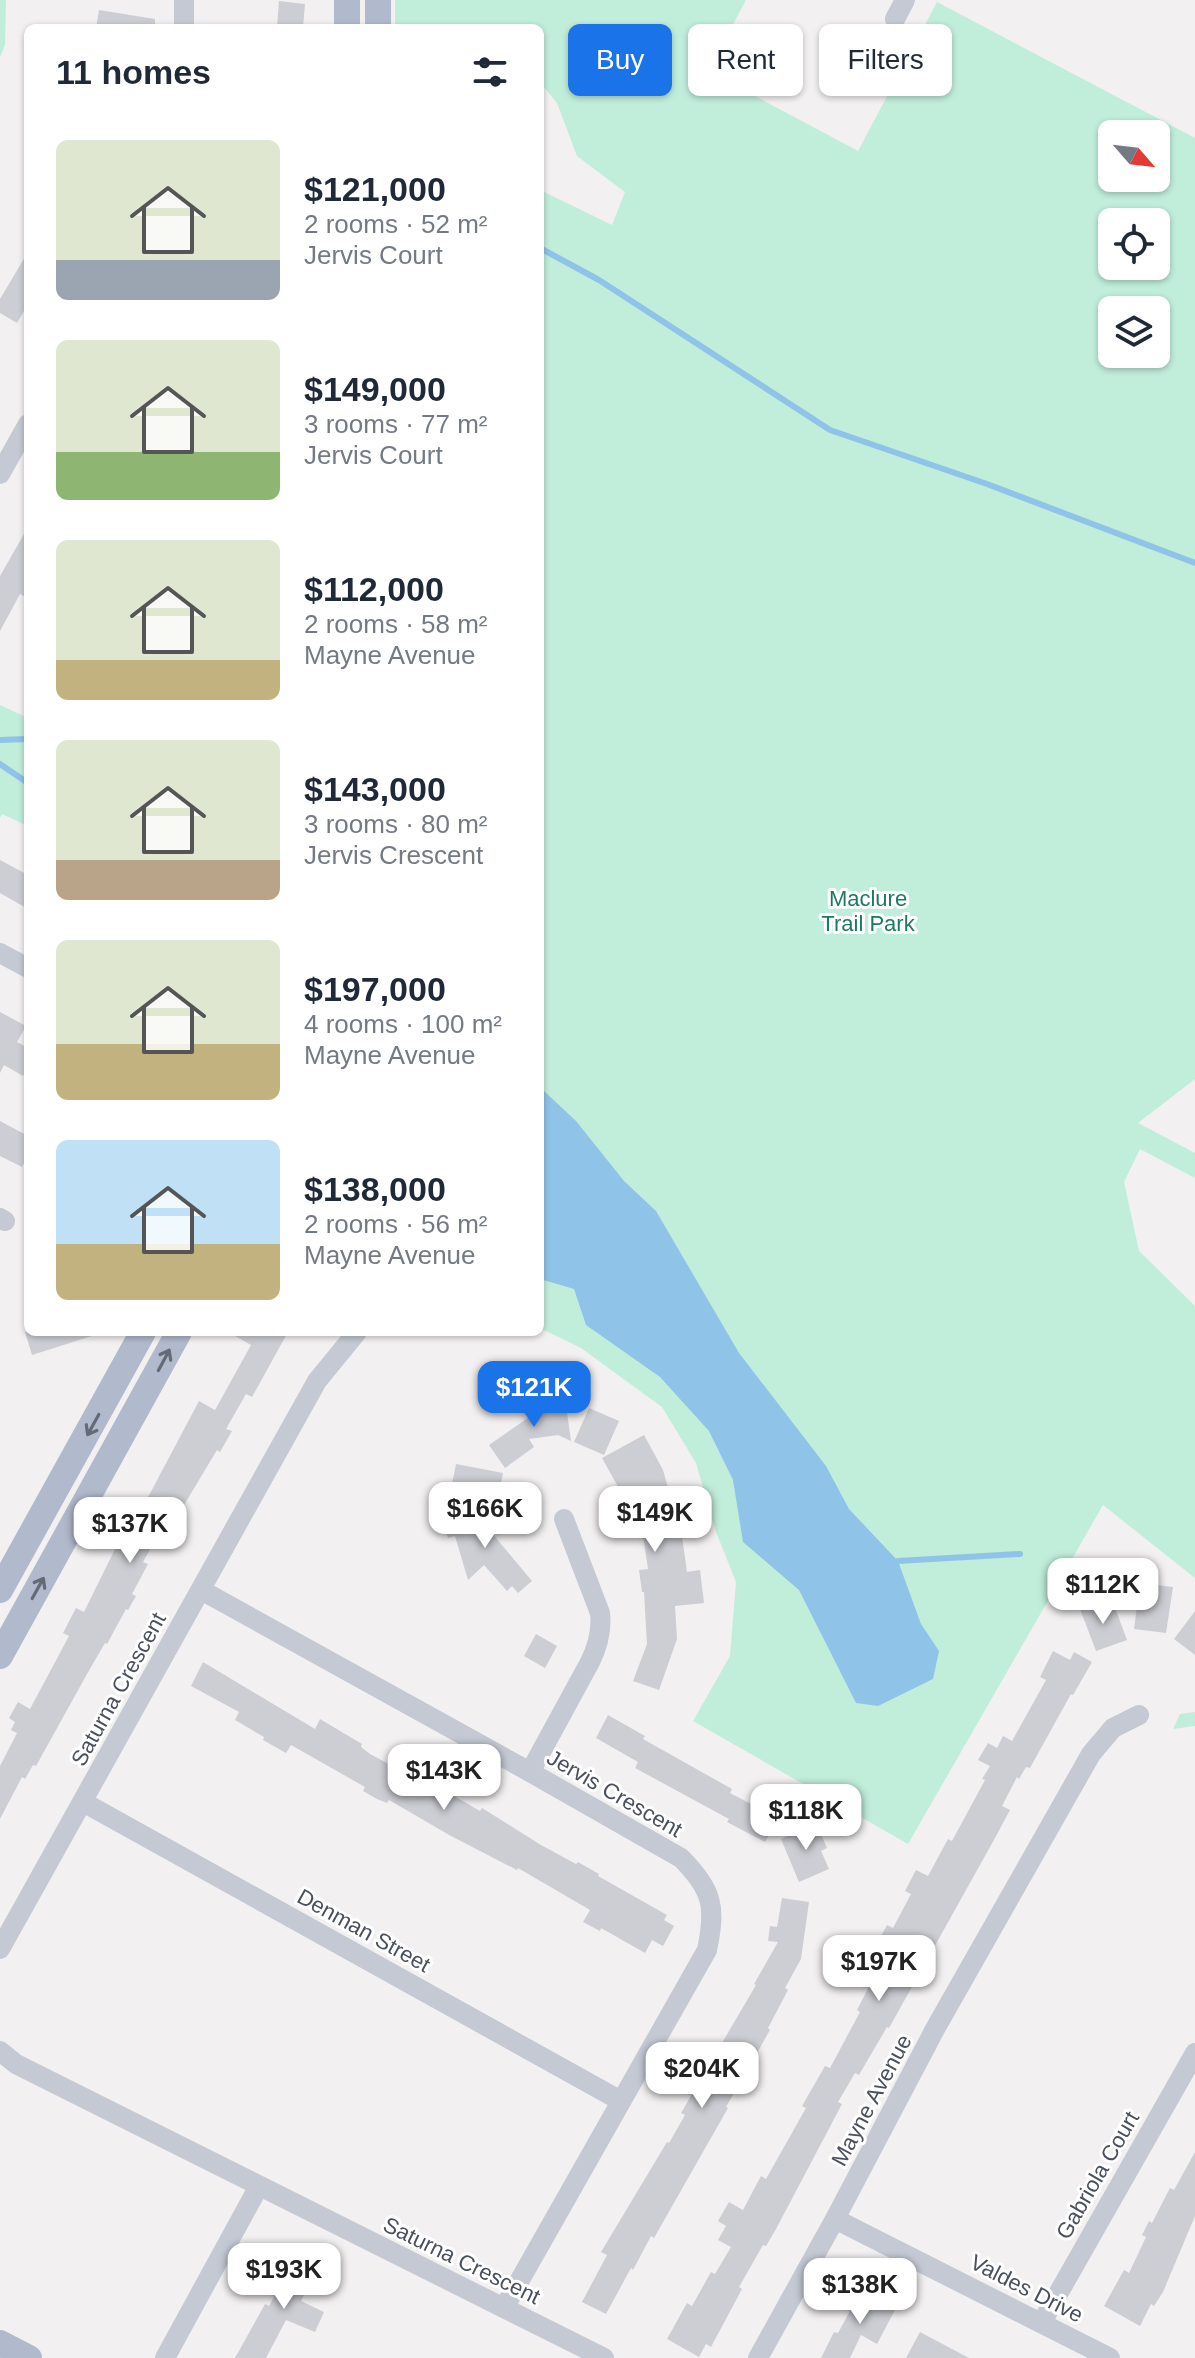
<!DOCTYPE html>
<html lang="en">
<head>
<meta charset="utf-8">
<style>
	body { margin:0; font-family:Arial,sans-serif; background:#f2f2f3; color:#1f2937; height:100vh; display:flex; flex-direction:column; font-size:30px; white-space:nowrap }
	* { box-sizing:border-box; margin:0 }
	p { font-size:26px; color:#747a83 }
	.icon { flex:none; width:44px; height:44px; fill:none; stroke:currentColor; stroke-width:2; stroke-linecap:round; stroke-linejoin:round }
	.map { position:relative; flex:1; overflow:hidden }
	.panel { position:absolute; left:24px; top:24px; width:520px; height:1312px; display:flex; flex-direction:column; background:#fff; border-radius:12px; box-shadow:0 2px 6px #0004 }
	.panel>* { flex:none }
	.top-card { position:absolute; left:568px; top:24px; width:506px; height:72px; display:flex; gap:16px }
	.needle { width:52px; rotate:118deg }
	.controls { position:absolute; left:1098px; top:120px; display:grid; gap:16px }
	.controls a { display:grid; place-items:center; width:72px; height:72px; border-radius:12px; background:#fff; box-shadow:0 2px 6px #0004; font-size:40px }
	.price { position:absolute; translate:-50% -68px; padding:0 18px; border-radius:16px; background:#fff; color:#222; font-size:26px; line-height:52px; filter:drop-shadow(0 2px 4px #0008) }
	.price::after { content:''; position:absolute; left:50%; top:48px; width:24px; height:18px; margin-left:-12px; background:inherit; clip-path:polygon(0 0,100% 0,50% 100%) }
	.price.selected { background:#1a73e8; color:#fff }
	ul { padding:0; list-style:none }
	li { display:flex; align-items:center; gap:24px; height:200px; padding:0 32px }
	li span { display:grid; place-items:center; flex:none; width:224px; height:160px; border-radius:12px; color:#555 }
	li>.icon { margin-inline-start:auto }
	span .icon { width:96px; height:96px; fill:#fffc; stroke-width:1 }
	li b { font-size:34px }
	h2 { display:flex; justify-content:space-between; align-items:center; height:96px; padding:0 32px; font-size:34px }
	.tag { padding:0 28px; border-radius:12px; background:#fff; box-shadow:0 2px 6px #0004; font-size:28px; line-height:72px }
	.tag.selected { background:#1a73e8; color:#fff }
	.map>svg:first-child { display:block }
</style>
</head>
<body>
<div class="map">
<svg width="1195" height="2358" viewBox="0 0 1195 2358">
	<rect width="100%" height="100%" fill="#f2f0f0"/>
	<!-- green -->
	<g fill="#c1eddb" fill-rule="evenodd">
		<path d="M0 0H6L5 45 0 57Z"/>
		<path d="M395 0H746L708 71 858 151 937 2 1195 138V1079L1138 1123 1195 1153V1178L1140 1149 1124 1182 1139 1251 1195 1306V1578L1103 1505 908 1844 693 1721 730 1656 736 1582 716 1532 696 1463 662 1407 581 1348 540 1328V190L612 225 625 192 577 156 557 103 540 82V28H495L492 25 490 28H395ZM1112 134H1156V178H1112ZM1112 222H1156V266H1112ZM1112 310H1156V354H1112Z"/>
		<path d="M0 705 28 718V826L2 814 0 818Z"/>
		<path d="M1195 1712V1726L1173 1729 1180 1714Z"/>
	</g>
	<!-- water -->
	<path fill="#90c3e8" d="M544 1091 576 1121 624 1181 656 1211 739 1353 826 1466 849 1509 898 1561 921 1624 939 1651 933 1679 878 1706 856 1703 799 1590 743 1542 733 1480 709 1431 660 1377 586 1325 574 1289 540 1279V1092Z"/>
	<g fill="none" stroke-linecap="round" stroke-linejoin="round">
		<!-- stream -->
		<g stroke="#90c3e8" stroke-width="6">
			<path d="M540 248 599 280 830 430 987 484 1195 563"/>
			<path d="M0 740 28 739"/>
			<path d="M0 764 28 783"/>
			<path d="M892 1564 898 1561 1020 1554"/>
		</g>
	</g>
	<!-- building -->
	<g fill="#cdced4">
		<path d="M279 1 305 4 303 28H277Z"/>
		<path d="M99 10 155 19V28H96Z"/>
		<path d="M28 252V304L17 323 0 313V299Z"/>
		<path d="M28 527V598L20 594 0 631V576Z"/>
		<path d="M0 860 28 875V909L0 893Z"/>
		<path d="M0 1012 26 1026 17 1042 28 1048V1066L23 1076 4 1065 0 1073Z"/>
		<path d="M0 1121 28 1136V1156L22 1167 0 1156Z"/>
		<path d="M25 1332H94L95 1335 32 1355Z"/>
		<path d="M228 1332H288L252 1397 246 1394 226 1429 232 1431 220 1452 217 1450 169 1530 163 1526 143 1562 148 1564 132 1594 136 1596 128 1610 126 1609 107 1644 105 1643 87 1674 36 1766 33 1765 25 1779 22 1777 0 1819V1766L17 1733 11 1730 15 1722 9 1718 18 1702 30 1709 69 1636 63 1633 76 1608 84 1612 116 1547 118 1548 146 1501 199 1401 215 1410 251 1345Z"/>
		<path d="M564 1391 571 1441 558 1435 529 1439 534 1447 505 1468 489 1445 535 1413 534 1403 545 1401 544 1394Z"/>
		<path d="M589 1408 619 1421 604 1455 574 1442Z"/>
		<path d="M644 1435 663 1470 682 1536 687 1572 700 1570 704 1603 675 1606 677 1639 659 1690 633 1681 647 1644 644 1592H642L639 1570 648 1569 641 1521 631 1524 621 1492 602 1458Z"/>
		<path d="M456 1464 503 1473 498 1498 492 1497 491 1502 450 1494Z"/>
		<path d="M490 1506 487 1518 491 1532 532 1581 518 1593 512 1586 507 1591 484 1565 468 1580 455 1536 448 1538 443 1520Z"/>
		<path d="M1140 1583 1173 1587 1166 1633 1134 1629Z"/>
		<path d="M1102 1601 1105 1609 1114 1605 1127 1640 1096 1651 1080 1609Z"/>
		<path d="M1195 1611V1655L1174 1639Z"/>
		<path d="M536 1634 557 1646 545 1668 524 1656Z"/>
		<path d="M1053 1651 1070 1660 1074 1652 1092 1662 1073 1695 1071 1694 1030 1768 1026 1767 1019 1779 1017 1777 1002 1806 1010 1810 995 1838 889 2028 887 2027 859 2075 855 2073 838 2102 842 2104 776 2229 766 2246 763 2245 739 2287 742 2289 711 2347 706 2344 699 2357 667 2339 687 2303 692 2306 711 2272 715 2274 731 2247 718 2240 726 2226 718 2221 729 2202 743 2210 761 2176 766 2179 806 2108 802 2106 825 2066 830 2068 860 2012 857 2010 890 1946 879 1940 887 1925 893 1928 911 1894 905 1891 916 1870 928 1876 948 1839 952 1841 985 1780 982 1779 990 1766 978 1760 988 1743 997 1748 1003 1736 1012 1741 1046 1680 1040 1677Z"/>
		<path d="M203 1662 315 1729 320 1719 362 1744 361 1747 370 1754 421 1781 423 1778 480 1811 482 1808 541 1845 576 1864 578 1862 599 1874 598 1876 667 1915 664 1920 674 1926 663 1946 652 1940 645 1953 601 1928 600 1931 583 1922 590 1910 518 1868 517 1870 451 1836 389 1800 387 1803 377 1799 363 1791 365 1787 291 1745 286 1753 263 1740 264 1737 235 1720 239 1712 191 1686Z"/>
		<path d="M608 1715 645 1736 643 1739 732 1789 730 1793 778 1818 765 1842 727 1822 729 1819 635 1768 638 1762 596 1738Z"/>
		<path d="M816 1823 827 1848 821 1851 829 1869 799 1882 781 1839Z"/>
		<path d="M782 1898 809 1902 801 1959 785 1988 788 1990 768 2028 770 2030 726 2107 728 2108 654 2238 651 2236 633 2270 631 2268 606 2314 582 2302 607 2255 601 2252 667 2142 669 2143 685 2115 681 2113 756 1985 754 1984 778 1942 768 1941 770 1926 777 1927Z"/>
		<path d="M1195 2152V2216L1163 2292 1154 2306 1151 2304 1140 2326 1104 2306 1124 2270 1129 2273 1146 2237 1142 2235 1149 2221 1152 2223 1170 2188 1174 2190Z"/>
		<path d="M297 2255 319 2266 301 2301 324 2312 315 2332 286 2320 266 2358H235L265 2304 269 2306Z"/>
		<path d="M862 2289 896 2308 877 2344 861 2335 850 2358H821L834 2332 838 2333Z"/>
		<path d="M920 2332 969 2358H906Z"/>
	</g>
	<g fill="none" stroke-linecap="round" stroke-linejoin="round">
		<!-- minor -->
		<g stroke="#c4c9d4" stroke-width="20">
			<path d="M184 0V28"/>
			<path d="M895 19 905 0"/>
			<path d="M0 474 28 424"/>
			<path d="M0 953 28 968"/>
			<path d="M0 1218 5 1221"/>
			<path d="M201 1590 530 1772 681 1858C713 1890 716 1907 707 1950L504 2308"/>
			<path d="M530 1772 590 1662C598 1646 602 1631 600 1613L564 1519"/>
			<path d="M83 1802 621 2101"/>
			<path d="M0 1949 317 1381 357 1332"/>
			<path d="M0 2051 16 2064 604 2358"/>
			<path d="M835 2219 1110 2358"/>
			<path d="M1042 2322 1195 2053"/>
			<path d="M165 2358 259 2186"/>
			<path d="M758 2358 835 2219 935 2029 1091 1754 1113 1728 1139 1715"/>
		</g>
		<!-- major -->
		<g stroke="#b1b9cd" stroke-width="26">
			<path d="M347 0V28"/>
			<path d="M378 0V28"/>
			<path d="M0 1590 143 1332"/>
			<path d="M0 1656 179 1332"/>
			<path d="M0 2343 29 2358"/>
		</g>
	</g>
	<!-- one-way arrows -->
	<defs><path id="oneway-shaft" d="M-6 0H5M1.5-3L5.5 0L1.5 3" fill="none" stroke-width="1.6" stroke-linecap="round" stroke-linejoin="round" transform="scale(2)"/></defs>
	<g stroke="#636a78">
		<use href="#oneway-shaft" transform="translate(164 1360) rotate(-62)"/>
		<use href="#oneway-shaft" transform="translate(93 1425) rotate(119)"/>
		<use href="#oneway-shaft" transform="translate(38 1588) rotate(-61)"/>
	</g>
	<g text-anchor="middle" stroke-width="6" stroke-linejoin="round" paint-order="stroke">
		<!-- park labels -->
		<g font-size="22" fill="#1c7b5f" stroke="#fff">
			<text x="868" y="906">Maclure<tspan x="868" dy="25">Trail Park</tspan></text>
		</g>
		<!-- street labels -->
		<g font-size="22" fill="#494f5c" stroke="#fff">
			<text transform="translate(118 1689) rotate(-61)" y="8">Saturna Crescent</text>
			<text transform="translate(615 1793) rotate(30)" y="8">Jervis Crescent</text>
			<text transform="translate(364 1930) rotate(29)" y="8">Denman Street</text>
			<text transform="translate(871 2100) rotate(-62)" y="8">Mayne Avenue</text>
			<text transform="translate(1097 2175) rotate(-60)" y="8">Gabriola Court</text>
			<text transform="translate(462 2260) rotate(26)" y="8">Saturna Crescent</text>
			<text transform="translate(1027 2288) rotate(27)" y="8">Valdes Drive</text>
		</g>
	</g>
</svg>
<div class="controls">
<a><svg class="needle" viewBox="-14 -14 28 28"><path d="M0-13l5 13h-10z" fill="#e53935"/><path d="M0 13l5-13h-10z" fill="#747a83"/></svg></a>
<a><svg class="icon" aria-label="locate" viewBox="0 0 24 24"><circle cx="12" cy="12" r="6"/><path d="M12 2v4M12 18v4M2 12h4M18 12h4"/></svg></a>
<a><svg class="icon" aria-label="layers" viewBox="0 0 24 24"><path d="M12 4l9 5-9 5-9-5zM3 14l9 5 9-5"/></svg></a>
</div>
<b class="price selected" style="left:534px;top:1429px">$121K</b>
<b class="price" style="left:485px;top:1550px">$166K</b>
<b class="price" style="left:655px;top:1554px">$149K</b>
<b class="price" style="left:130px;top:1565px">$137K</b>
<b class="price" style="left:1103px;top:1626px">$112K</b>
<b class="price" style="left:444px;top:1812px">$143K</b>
<b class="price" style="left:806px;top:1852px">$118K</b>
<b class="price" style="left:879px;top:2003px">$197K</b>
<b class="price" style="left:702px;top:2110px">$204K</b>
<b class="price" style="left:284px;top:2311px">$193K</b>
<b class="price" style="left:860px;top:2326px">$138K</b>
<div class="top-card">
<a class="tag selected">Buy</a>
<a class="tag">Rent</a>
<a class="tag">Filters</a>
</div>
<section class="panel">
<h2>11 homes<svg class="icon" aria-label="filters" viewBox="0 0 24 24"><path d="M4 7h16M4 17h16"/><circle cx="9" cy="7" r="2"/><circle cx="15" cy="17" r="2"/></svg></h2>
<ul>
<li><span style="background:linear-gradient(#dfe7d0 75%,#9aa5b1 0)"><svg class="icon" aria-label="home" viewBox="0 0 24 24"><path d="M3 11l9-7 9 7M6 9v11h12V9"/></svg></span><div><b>$121,000</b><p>2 rooms · 52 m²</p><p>Jervis Court</p></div></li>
<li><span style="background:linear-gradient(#dfe7d0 70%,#8fb573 0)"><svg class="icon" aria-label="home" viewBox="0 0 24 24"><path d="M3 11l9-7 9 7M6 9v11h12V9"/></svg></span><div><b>$149,000</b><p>3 rooms · 77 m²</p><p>Jervis Court</p></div></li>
<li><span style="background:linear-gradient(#dfe7d0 75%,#c2b280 0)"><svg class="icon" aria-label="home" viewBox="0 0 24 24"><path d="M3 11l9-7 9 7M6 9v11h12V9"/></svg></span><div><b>$112,000</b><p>2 rooms · 58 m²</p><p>Mayne Avenue</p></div></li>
<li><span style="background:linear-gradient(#dfe7d0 75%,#b9a48a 0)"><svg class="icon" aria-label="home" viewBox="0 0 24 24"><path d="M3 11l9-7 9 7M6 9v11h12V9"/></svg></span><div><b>$143,000</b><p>3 rooms · 80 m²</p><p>Jervis Crescent</p></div></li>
<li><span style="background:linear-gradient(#dfe7d0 65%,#c2b280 0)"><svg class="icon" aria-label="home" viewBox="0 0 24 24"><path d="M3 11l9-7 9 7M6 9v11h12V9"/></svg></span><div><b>$197,000</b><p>4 rooms · 100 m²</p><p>Mayne Avenue</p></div></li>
<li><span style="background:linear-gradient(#bfe0f5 65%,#c2b280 0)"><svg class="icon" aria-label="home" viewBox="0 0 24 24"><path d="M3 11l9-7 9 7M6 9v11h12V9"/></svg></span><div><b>$138,000</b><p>2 rooms · 56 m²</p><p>Mayne Avenue</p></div></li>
</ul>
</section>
</div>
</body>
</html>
